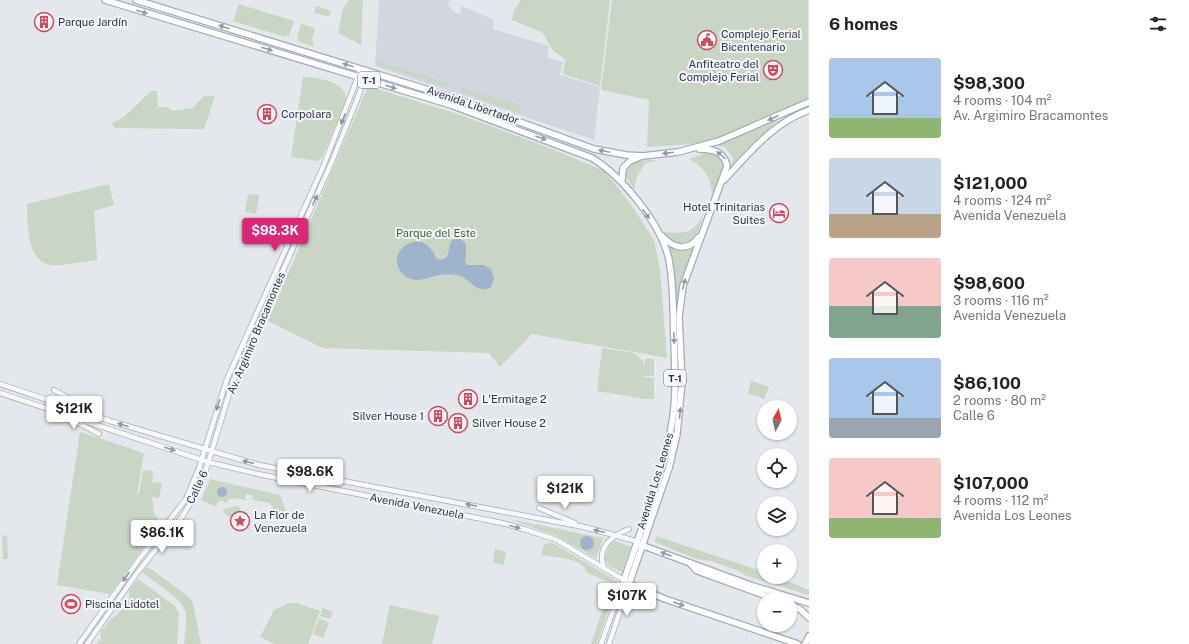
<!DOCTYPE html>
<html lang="en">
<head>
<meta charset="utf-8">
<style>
	body { margin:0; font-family:"Public Sans",sans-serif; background:#f2f2f2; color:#222; height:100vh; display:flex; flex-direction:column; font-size:15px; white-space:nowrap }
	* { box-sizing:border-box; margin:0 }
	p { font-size:13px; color:#767676 }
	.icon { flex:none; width:22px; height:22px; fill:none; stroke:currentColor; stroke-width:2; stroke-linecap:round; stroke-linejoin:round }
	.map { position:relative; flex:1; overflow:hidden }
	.sheet { display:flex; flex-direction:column; background:#fff; width:380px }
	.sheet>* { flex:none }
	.needle { width:26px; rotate:8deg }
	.buttons { position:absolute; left:757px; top:400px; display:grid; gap:8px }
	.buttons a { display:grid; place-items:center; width:40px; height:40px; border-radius:50%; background:#fff; box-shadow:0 1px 3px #0004; font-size:20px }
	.price { position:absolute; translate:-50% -34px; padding:0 9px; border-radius:4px; background:#fff; color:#222; font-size:13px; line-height:26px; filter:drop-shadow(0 1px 2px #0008) }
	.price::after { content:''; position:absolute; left:50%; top:24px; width:12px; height:9px; margin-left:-6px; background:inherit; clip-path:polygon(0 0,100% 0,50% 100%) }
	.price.on { background:#db2777; color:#fff }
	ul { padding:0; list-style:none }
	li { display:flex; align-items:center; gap:12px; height:100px; padding:0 20px }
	li span { display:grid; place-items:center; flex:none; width:112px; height:80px; border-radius:4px; color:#555 }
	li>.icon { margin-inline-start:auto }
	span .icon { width:48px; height:48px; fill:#fffc; stroke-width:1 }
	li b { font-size:17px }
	h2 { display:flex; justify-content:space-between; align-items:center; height:48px; padding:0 20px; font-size:17px }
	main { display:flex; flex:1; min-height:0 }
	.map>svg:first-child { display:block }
</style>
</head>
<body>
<main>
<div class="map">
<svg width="809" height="644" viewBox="0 0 809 644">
	<rect width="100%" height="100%" fill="#e4e7ec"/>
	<!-- built -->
	<path fill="#d2d6de" d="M379 0H449L448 5 454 12 460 14 462 6 494 20 493 29 549 46 547 57 563 62 560 75 600 87 594 140 375 66Z"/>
	<!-- green -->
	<g fill="#c9d6c5">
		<path d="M349 0H363L361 45 338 33 343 9Z"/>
		<path d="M521 0H610L600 86 563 74 565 59 553 51 543 33 512 20 514 11Z"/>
		<path d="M612 0H808V98L708 143 647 147 649 100 601 90Z"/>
		<path d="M239 4 294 21 289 35 285 37 233 21Z"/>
		<path d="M316 6 331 11 329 17 314 13Z"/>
		<path d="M301 24 315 28 312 38 314 47 300 42 297 38Z"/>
		<path d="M378 60 383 61 384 64 449 83 443 86 378 65Z"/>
		<path d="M303 77C317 77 352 83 345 103L322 158 318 161 291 157Z"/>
		<path d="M368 86 461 115 547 147 605 171 632 206 654 240 660 269 667 358 532 334 500 367 489 353 323 348 268 321Z"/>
		<path d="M461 87 520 105 521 113 464 93Z"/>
		<path d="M151 91H157L158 107H168L172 111 193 108 204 96H215L204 129 114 128 112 123 125 116Z"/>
		<path d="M780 118 731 168 733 158 725 147 712 146Z"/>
		<path d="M708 152C734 161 721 177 712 195 711 177 704 167 689 159Z"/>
		<path d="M650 160H660L645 163 637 177 634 189 624 174C626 160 638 161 650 160Z"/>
		<path d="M109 184 114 205 94 211 97 260C87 261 57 267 50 265 26 260 28 223 27 204Z"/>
		<path d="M248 194 259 195 256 214 245 212Z"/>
		<path d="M703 214C699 231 698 239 681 245L669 240 663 232C683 234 695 234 703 214Z"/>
		<path d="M668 246 681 251 694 248C684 273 678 295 677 321Z"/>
		<path d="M602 348 634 353 644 362V374L645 359H654V376H644V377L654 378V399H644L597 391Z"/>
		<path d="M751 381 769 387 764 399 748 393Z"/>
		<path d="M80 432 144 453 137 494H139L143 470 153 471 152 482 162 483 159 498 152 497 154 513 160 524 110 594 57 585Z"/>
		<path d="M210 479 280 495 286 510V517L274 509 270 503 252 500 253 495 246 494 245 500 232 498 225 503 221 500 215 506 201 500Z"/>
		<path d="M236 506 240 507 238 518 228 516 223 512 224 509Z"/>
		<path d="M509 519 603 538 596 558 557 536Z"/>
		<path d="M2 535 7 536 8 559H3Z"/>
		<path d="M656 536 764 572V577C782 577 792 583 809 590V595L747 576 736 570 711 561 696 559 655 542Z"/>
		<path d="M615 541 631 547 622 572 609 566 605 559 609 544Z"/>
		<path d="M546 543H553L618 582 597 644H591L612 583 587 573C582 557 557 558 542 555L543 548Z"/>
		<path d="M495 549 506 552 504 565 493 563Z"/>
		<path d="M148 567 188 596 193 603 201 644H184C185 634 187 623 186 613 183 599 154 582 143 573L144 569Z"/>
		<path d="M138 579 175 606 179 614 177 644H97L101 639 100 633 110 620 118 614 129 599V590Z"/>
		<path d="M289 603H296L320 611 308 644H275L260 637 274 610Z"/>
		<path d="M390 605 439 616 432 644H382Z"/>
		<path d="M323 608 333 612 330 619 320 616Z"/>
		<path d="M319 618 329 623 323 638 313 634Z"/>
	</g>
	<!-- water -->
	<g fill="#9fb4cc">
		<path d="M457 238C473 242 462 255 467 265H484L491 269 494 278 491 287C477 296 470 277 456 275 437 272 432 279 417 280 405 280 395 269 397 257 398 252 402 248 406 245 421 236 431 246 437 259L442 260 447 257 451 241Z"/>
		<circle cx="222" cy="492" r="5"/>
		<circle cx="587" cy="543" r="7"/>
	</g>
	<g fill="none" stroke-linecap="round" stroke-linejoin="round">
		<!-- minor casing -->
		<g stroke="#a9aeb7" stroke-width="6">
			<g id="minor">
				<path d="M0 384 110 421 259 465 584 527 636 541"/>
				<path d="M54 390 100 416"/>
				<path d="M0 393 208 462 258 474 502 523 527 530 557 540 624 580 601 644"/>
				<path d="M69 418 99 434"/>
				<path d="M539 508 575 523"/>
				<path d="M604 567C596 547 613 535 629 529"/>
				<path d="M79 644 140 558 186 499 199 468 227 379 323 167 361 69"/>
				<path d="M87 644 137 573 182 517 191 502 206 470 233 381 330 166 357 100 367 71"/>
				<path d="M609 644 629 584"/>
			</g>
		</g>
		<!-- major casing -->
		<g stroke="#a3abb8" stroke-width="8">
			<g id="major">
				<path d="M105 0 451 105 592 158C622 176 662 225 669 260 674 286 673 315 674 342 675 372 677 403 670 433 660 483 640 532 624 580L629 584 665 599 798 644"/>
				<path d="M136 0 448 96 594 149 626 155 643 156 678 152 719 141 809 102"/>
				<path d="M622 180 623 168 630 161 642 156"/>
				<path d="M724 180C750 152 773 123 809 110"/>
				<path d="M662 236C674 249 688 252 699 237"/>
				<path d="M641 545 753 586 809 603"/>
				<path d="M690 563 696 570 703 573 775 599"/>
				<path d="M629 584 669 468 677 434 682 382 679 317 683 286 727 166C724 151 712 149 699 149"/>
				<path d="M790 604 801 610 809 618"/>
				<path d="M805 644 809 636"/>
			</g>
		</g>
		<!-- minor -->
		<use href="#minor" stroke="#f7f8fa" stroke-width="4.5"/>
		<!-- major -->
		<use href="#major" stroke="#fff" stroke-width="5.5"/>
	</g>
	<!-- one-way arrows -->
	<defs><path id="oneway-solid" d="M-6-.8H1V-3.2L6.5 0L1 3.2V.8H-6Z"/></defs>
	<g fill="#959aa2">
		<use href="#oneway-solid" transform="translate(142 12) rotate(17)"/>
		<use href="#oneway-solid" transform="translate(224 27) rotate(-163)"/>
		<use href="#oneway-solid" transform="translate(267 49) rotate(17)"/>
		<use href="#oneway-solid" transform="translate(348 65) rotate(-164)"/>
		<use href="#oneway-solid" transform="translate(391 87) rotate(18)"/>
		<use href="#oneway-solid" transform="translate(773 118) rotate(156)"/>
		<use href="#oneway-solid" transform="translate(541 138) rotate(20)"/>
		<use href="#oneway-solid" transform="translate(604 151) rotate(-168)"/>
		<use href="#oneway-solid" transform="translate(668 153) rotate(173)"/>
		<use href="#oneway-solid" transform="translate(721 155) rotate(-141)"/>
		<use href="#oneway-solid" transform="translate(646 214) rotate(54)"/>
		<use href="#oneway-solid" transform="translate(684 284) rotate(-75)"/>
		<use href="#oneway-solid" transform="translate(674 338) rotate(88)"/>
		<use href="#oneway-solid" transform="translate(680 413) rotate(-85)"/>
		<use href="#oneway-solid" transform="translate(666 554) rotate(-160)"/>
		<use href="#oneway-solid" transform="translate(679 604) rotate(19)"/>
	</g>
	<g fill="#9196a0">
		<use href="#oneway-solid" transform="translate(343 119) rotate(113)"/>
		<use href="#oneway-solid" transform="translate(315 200) rotate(-66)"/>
		<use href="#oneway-solid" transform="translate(218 405) rotate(108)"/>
		<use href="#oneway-solid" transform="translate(123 425) rotate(-163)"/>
		<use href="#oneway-solid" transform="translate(170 449) rotate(18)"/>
		<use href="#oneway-solid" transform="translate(248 462) rotate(-165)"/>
		<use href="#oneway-solid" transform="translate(471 505) rotate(-169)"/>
		<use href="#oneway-solid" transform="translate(515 527) rotate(14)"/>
		<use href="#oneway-solid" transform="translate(599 531) rotate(-166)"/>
		<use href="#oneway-solid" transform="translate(126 577) rotate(125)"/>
	</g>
	<!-- icons -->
	<defs>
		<g id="building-ring" transform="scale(1)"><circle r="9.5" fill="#f4f6f9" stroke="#d1495b" stroke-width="1.5"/><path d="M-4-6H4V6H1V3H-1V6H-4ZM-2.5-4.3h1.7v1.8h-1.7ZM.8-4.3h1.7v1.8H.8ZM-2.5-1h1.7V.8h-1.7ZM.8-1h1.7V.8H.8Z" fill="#d1495b"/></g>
		<g id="civic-ring" transform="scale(1)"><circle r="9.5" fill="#f4f6f9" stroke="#d1495b" stroke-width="1.5"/><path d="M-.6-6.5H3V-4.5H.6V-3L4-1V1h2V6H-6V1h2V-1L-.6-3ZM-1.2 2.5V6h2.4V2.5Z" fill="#d1495b"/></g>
		<g id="theatre-ring" transform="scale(1)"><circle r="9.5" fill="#f4f6f9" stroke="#d1495b" stroke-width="1.5"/><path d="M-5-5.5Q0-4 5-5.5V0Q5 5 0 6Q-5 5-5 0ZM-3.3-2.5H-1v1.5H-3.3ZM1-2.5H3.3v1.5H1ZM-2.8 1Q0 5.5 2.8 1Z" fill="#d1495b"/></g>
		<g id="hotel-ring" transform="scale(1)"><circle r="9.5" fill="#f4f6f9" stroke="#d1495b" stroke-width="1.5"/><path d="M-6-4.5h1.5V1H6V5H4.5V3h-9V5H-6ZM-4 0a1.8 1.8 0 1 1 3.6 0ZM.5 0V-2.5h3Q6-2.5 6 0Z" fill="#d1495b"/></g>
		<g id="sight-ring" transform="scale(1)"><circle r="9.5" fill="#f4f6f9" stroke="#d1495b" stroke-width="1.5"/><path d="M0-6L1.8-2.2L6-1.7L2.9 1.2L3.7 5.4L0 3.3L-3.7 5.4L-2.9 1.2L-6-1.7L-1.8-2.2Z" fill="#d1495b"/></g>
		<g id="stadium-ring" transform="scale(1)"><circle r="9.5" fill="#f4f6f9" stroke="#d1495b" stroke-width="1.5"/><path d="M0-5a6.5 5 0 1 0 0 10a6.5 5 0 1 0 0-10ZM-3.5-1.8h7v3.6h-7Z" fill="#d1495b"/></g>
	</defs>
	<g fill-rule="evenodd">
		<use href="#building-ring" x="44" y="22"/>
		<use href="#civic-ring" x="707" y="40"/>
		<use href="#theatre-ring" x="773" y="70"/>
		<use href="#building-ring" x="267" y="114"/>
		<use href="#hotel-ring" x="779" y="213"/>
		<use href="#building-ring" x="468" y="399"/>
		<use href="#building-ring" x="438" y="416"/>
		<use href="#building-ring" x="458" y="423"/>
		<use href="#sight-ring" x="240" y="521"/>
		<use href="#stadium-ring" x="71" y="604"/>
	</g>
	<g text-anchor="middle" stroke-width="4" stroke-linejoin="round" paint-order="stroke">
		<!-- shield labels -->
		<g fill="#f4f6f9" stroke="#676e7b" stroke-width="1">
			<rect x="358" y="72" width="22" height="16" rx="3"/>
			<rect x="664" y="370" width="22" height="16" rx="3"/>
		</g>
		<g font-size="10" font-weight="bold" fill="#2b3445">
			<text x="369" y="84">T-1</text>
			<text x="675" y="382">T-1</text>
		</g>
		<!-- poi labels -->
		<g font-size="11" fill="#2b3445" stroke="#f4f6f9" text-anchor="start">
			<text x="58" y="26">Parque Jardín</text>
			<text x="721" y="38">Complejo Ferial<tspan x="721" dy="13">Bicentenario</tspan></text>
			<text x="759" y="68" text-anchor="end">Anfiteatro del<tspan x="759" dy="13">Complejo Ferial</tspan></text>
			<text x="281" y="118">Corpolara</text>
			<text x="765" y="211" text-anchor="end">Hotel Trinitarias<tspan x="765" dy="13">Suites</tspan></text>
			<text x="482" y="403">L'Ermitage 2</text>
			<text x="424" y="420" text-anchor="end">Silver House 1</text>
			<text x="472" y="427">Silver House 2</text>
			<text x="254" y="519">La Flor de<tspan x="254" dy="13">Venezuela</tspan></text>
			<text x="85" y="608">Piscina Lidotel</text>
		</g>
		<!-- street labels -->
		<g font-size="11" fill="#2b3445" stroke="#f4f6f9">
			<text transform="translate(473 105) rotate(19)" y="4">Avenida Libertador</text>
			<text transform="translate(256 333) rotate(-67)" y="4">Av. Argimiro Bracamontes</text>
			<text transform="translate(655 481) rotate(-73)" y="4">Avenida Los Leones</text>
			<text transform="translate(197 487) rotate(-65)" y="4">Calle 6</text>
			<text transform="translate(417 506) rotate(11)" y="4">Avenida Venezuela</text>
		</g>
		<!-- park labels -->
		<g font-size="11" fill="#3f6138" stroke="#f4f6f9">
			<text x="436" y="237">Parque del Este</text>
		</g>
	</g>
</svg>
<div class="buttons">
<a><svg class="needle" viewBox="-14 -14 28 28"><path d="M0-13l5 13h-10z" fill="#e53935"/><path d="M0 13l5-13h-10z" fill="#767676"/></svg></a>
<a><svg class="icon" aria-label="locate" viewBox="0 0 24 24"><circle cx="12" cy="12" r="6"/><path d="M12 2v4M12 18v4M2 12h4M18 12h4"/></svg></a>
<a><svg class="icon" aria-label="layers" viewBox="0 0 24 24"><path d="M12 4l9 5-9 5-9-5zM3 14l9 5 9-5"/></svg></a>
<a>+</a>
<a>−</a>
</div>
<b class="price on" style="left:275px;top:252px">$98.3K</b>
<b class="price" style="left:74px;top:430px">$121K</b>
<b class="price" style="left:310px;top:493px">$98.6K</b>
<b class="price" style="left:565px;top:510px">$121K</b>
<b class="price" style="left:162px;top:554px">$86.1K</b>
<b class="price" style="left:627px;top:617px">$107K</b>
</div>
<section class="sheet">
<h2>6 homes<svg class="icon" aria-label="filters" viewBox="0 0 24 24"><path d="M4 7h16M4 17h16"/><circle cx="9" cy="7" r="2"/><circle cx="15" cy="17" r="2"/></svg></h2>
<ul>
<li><span style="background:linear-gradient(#a9c7e8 75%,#8fb573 0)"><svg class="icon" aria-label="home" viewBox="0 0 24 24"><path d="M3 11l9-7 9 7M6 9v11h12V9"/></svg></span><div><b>$98,300</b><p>4 rooms · 104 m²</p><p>Av. Argimiro Bracamontes</p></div></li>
<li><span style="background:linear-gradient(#c9d6e8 70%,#b9a48a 0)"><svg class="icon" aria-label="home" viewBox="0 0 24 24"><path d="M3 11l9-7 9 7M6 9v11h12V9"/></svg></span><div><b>$121,000</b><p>4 rooms · 124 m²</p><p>Avenida Venezuela</p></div></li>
<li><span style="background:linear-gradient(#f6c9c9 60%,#7fa58c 0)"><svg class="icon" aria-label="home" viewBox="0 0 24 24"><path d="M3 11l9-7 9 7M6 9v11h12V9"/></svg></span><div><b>$98,600</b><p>3 rooms · 116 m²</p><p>Avenida Venezuela</p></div></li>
<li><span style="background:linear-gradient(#a9c7e8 75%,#9aa5b1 0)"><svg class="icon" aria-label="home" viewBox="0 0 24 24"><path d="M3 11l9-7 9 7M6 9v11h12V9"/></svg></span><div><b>$86,100</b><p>2 rooms · 80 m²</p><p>Calle 6</p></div></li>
<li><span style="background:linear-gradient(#f6c9c9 75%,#8fb573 0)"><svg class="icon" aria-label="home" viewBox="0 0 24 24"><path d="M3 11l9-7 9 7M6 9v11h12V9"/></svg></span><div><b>$107,000</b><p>4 rooms · 112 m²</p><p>Avenida Los Leones</p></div></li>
</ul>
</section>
</main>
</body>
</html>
